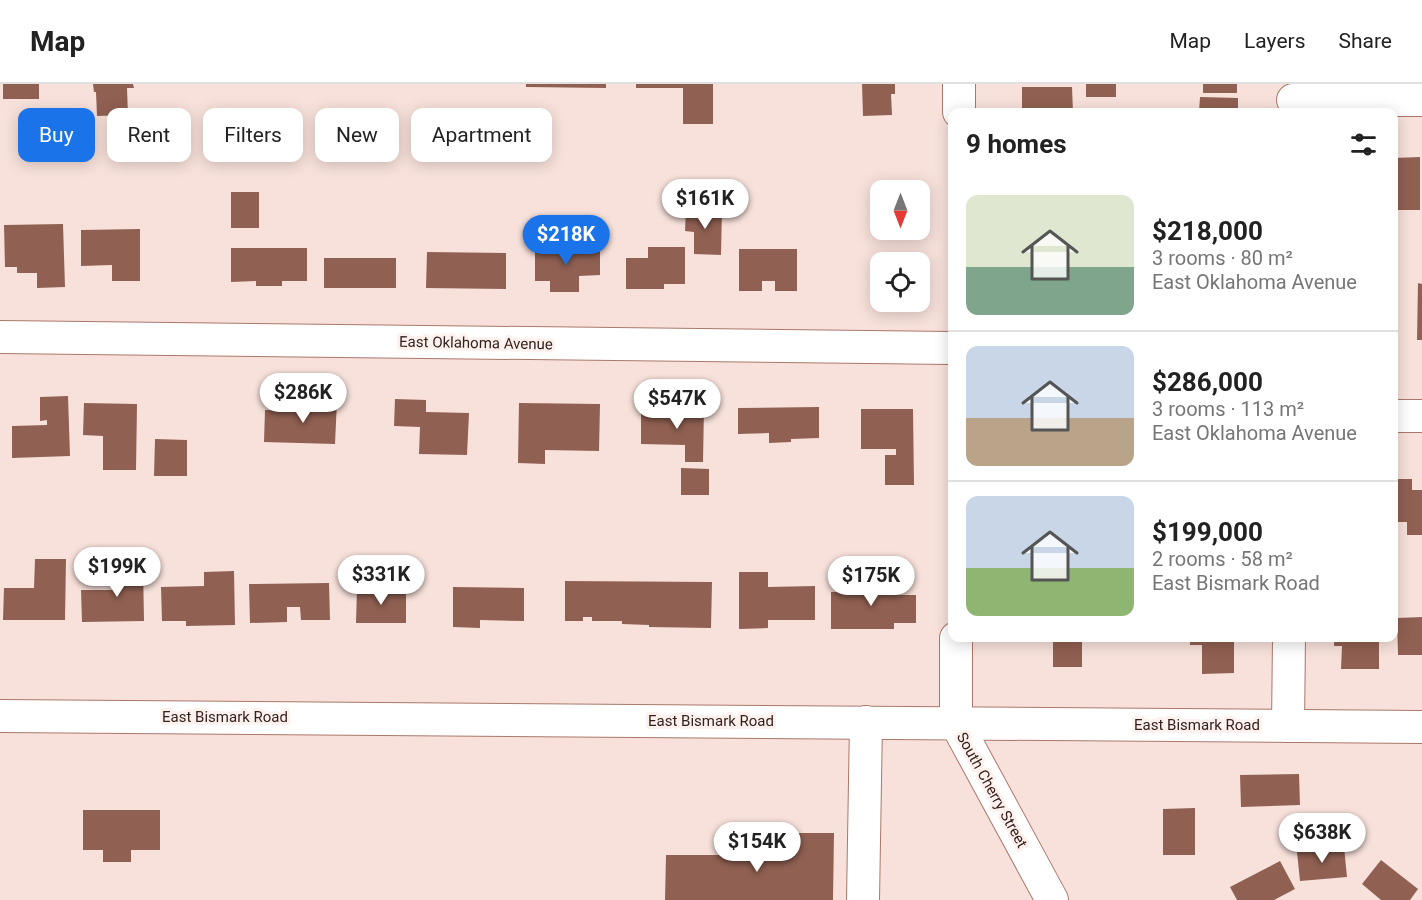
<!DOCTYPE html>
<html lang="en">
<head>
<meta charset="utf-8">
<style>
	body { margin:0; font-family:Roboto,sans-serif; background:#f6f6f6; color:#222; height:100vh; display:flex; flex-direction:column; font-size:22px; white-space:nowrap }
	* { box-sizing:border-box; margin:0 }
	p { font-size:20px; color:#767676 }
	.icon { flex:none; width:33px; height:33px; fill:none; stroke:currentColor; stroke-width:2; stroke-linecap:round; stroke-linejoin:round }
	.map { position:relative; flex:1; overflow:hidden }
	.side { position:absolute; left:948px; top:24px; width:450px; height:534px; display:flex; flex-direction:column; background:#fff; border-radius:12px; box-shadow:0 3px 15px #0003 }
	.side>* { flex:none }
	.top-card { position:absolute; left:18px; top:24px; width:570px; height:54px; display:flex; gap:12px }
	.needle { width:39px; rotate:180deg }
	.fabs { position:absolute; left:870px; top:96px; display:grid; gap:12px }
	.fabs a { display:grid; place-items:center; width:60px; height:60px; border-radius:12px; background:#fff; box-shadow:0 3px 15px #0003; font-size:30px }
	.price { position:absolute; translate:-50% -51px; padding:0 14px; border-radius:21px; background:#fff; color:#222; font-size:20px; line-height:39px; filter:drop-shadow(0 2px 3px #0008) }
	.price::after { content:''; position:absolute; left:50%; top:36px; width:18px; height:14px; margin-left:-9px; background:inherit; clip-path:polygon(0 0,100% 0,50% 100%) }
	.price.active { background:#1a73e8; color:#fff }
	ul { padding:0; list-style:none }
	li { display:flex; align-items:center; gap:18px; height:150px; padding:0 18px }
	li+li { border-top:2px solid #e0e0e0 }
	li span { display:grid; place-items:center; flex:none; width:168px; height:120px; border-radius:12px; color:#555 }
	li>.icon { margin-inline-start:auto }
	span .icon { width:72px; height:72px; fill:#fffc; stroke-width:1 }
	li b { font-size:26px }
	h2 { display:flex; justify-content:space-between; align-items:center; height:72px; padding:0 18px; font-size:26px }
	.chip { padding:0 21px; border-radius:12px; background:#fff; box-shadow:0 3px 15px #0003; font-size:21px; line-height:54px }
	.chip.active { background:#1a73e8; color:#fff }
	header { display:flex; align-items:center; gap:36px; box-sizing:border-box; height:84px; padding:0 30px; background:#fff; border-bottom:2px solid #e0e0e0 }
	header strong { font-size:28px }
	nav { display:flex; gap:33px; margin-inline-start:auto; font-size:21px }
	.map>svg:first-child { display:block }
</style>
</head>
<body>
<header>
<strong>Map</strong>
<nav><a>Map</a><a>Layers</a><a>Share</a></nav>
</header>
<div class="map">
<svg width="1422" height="816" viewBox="0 0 1422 816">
	<rect width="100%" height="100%" fill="#f8e1db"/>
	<!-- building -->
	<g fill="#906052">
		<rect x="3" y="0" width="36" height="15"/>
		<path d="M93 0H133L134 4H127L128 31 97 32 96 8H94Z"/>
		<path d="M526 0H606V4L526 3Z"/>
		<path d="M636 0H713V40H683V4H636Z"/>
		<path d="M862 0H895V10H891L892 31 863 32Z"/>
		<rect x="1086" y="0" width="30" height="13"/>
		<rect x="1203" y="0" width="34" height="9"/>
		<path d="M1022 3H1072L1073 28H1022Z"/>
		<path d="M1200 13 1238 14V28H1199Z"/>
		<path d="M1420 73V126H1394V74Z"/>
		<rect x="231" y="108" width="28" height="36"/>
		<path d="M686 124 722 125 721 171 694 170V148L685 147Z"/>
		<path d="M63 140 65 203 37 204V189H17V183H5L4 141Z"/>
		<path d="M140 145V197H112V181L81 182V146Z"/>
		<path d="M535 163H600V191L579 192V208H550V197H535Z"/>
		<path d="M648 163H685V200H664V205H626V174H648Z"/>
		<path d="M231 164H307V197H282V202H256V197L231 198Z"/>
		<path d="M739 165H797V207H775V197H762V207H739Z"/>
		<path d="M427 168 506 169V205L426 204Z"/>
		<rect x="324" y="174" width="72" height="30"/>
		<path d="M1418 199 1422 200V256H1417Z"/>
		<path d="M68 312 70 372 12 374V342L47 341V336L40 337V313Z"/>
		<path d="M395 315 426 316V328L469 329 467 371 419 370 420 343 394 342Z"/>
		<path d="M306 316 337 317 335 360 264 358 265 326 305 327Z"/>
		<path d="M84 319 137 320 136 386H103V352L83 351Z"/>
		<path d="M519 319 600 320 599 367 545 366V380L518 379Z"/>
		<path d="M668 322 704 323 703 378H685V361L641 360V330H667Z"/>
		<path d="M819 323V354L791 355V358L769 359V349L738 350V324Z"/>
		<path d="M861 325H913L914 401H885V371H896V365H861Z"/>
		<path d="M155 355 187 356V392H154Z"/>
		<path d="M681 384 709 385V411H681Z"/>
		<path d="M1394 395H1412V406H1422V451H1407V438H1394Z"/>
		<path d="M35 475H66L65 536H3L4 504H34Z"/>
		<path d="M143 481 144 537 82 538 81 506H115L114 482Z"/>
		<path d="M234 487 235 541 186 542V537H162L161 503 204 502V488Z"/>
		<path d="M739 488H768V503L815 502V536H768V544L739 545Z"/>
		<path d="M854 496 890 497V511H916V539H894V545H831V508H854Z"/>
		<path d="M565 497 712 498 711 544 649 543V541L622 540V537H592V533H583V537H565Z"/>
		<path d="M329 499 330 536H301L300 523H287V538L250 539 249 500Z"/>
		<path d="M453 503 524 504V537L480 536V544L453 543Z"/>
		<path d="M357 505 406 506V539H356Z"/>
		<path d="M1422 533V571H1398L1397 534Z"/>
		<path d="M1190 554H1241V557H1234V589L1202 590V561H1190Z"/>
		<path d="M1334 554H1379V585H1341L1342 562H1334Z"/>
		<rect x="1053" y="555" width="29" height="28"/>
		<path d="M1299 690 1300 721 1241 723 1240 691Z"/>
		<path d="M1195 724V771H1163V725Z"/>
		<path d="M83 726H160V766H131V778H103V766H83Z"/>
		<path d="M782 749H834L833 816H665L666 771H782Z"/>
		<path d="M1344 763 1347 793 1300 797 1297 768Z"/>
		<path d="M1381 776 1418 805 1410 816H1381L1362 800Z"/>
		<path d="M1280 777 1295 805 1274 816H1237L1230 803Z"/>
	</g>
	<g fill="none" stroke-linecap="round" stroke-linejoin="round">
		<!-- minor casing -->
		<g stroke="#aa786a" stroke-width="34">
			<g id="minor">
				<path d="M1293 16H1422"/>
				<path d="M959 28V0"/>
				<path d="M0 253 952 264"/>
				<path d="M1394 332H1422"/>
				<path d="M956 554V639L1052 816"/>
				<path d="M0 632 1422 643"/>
				<path d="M1288 642 1289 554"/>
				<path d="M863 816 866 638"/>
			</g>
		</g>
		<!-- minor -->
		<use href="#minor" stroke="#fff" stroke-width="32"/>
	</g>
	<g text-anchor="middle" stroke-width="6" stroke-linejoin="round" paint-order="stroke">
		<!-- street labels -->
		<g font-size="15" fill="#36221c" stroke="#fdf1ee">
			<text transform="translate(476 259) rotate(1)" y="5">East Oklahoma Avenue</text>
			<text x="225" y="638">East Bismark Road</text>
			<text x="711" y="642">East Bismark Road</text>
			<text x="1197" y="646">East Bismark Road</text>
			<text transform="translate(992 706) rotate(61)" y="5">South Cherry Street</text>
		</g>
	</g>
</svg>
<div class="fabs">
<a><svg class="needle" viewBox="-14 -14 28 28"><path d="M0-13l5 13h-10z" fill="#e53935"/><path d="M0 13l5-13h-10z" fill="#767676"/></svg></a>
<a><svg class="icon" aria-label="locate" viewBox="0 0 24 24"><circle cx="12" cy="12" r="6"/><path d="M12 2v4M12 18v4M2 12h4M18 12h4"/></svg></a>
</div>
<b class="price" style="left:705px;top:146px">$161K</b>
<b class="price active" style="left:566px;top:182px">$218K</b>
<b class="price" style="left:303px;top:340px">$286K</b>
<b class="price" style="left:677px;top:346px">$547K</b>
<b class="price" style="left:117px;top:514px">$199K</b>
<b class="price" style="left:381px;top:522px">$331K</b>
<b class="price" style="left:871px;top:523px">$175K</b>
<b class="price" style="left:1322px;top:780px">$638K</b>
<b class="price" style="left:757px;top:789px">$154K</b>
<div class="top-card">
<a class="chip active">Buy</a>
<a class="chip">Rent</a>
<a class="chip">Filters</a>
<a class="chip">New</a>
<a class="chip">Apartment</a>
</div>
<section class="side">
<h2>9 homes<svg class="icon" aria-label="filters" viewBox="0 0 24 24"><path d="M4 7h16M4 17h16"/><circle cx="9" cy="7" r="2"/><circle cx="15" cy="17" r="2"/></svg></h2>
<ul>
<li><span style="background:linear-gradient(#dfe7d0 60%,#7fa58c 0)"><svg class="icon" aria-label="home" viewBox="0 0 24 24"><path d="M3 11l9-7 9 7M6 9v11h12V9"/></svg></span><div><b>$218,000</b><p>3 rooms · 80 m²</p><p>East Oklahoma Avenue</p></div></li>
<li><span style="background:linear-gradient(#c9d6e8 60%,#b9a48a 0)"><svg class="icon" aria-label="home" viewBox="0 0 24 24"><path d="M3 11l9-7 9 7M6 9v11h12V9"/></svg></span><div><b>$286,000</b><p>3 rooms · 113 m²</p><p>East Oklahoma Avenue</p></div></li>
<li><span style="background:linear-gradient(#c9d6e8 60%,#8fb573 0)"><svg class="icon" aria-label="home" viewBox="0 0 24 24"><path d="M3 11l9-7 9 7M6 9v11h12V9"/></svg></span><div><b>$199,000</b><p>2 rooms · 58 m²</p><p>East Bismark Road</p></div></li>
</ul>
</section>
</div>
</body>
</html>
